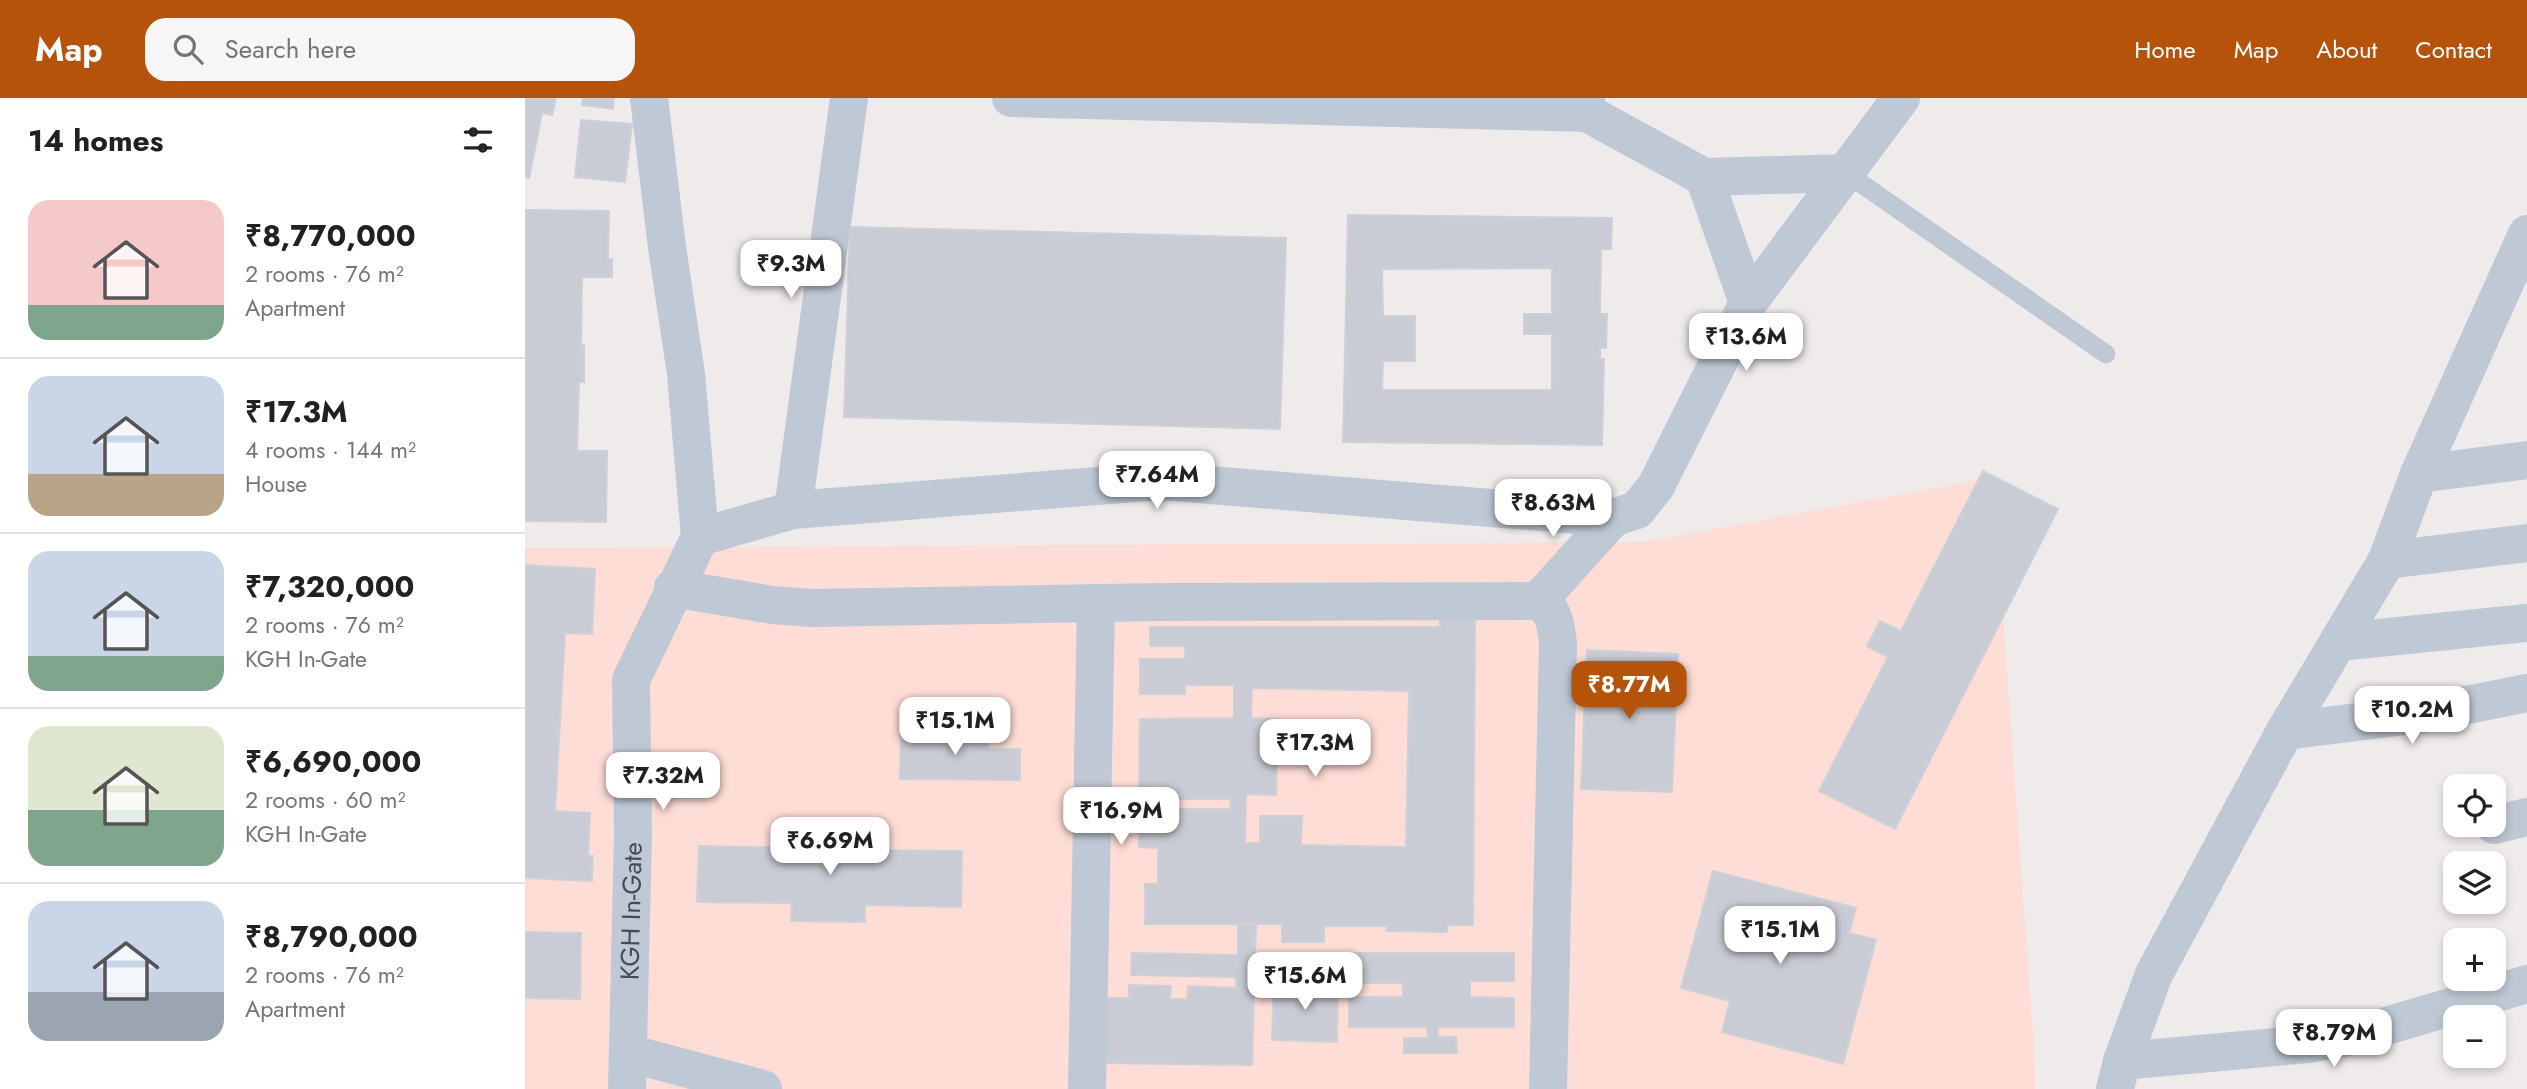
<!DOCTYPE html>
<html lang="en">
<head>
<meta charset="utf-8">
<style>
	body { margin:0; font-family:Jost,sans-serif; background:#f6f6f6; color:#202124; height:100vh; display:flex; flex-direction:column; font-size:26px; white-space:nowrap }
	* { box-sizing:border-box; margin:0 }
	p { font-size:23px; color:#757577 }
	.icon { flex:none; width:38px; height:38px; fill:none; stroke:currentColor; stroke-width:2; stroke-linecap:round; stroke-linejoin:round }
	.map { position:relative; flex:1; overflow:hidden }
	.side { display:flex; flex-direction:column; background:#fff; width:525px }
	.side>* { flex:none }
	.controls { position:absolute; left:1918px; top:676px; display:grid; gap:14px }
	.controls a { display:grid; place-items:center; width:63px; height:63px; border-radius:14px; background:#fff; box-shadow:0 4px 10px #0003; font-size:35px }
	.price { position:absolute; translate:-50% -60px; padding:0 16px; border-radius:14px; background:#fff; color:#222; font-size:23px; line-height:46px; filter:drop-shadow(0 2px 4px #0008) }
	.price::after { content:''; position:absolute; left:50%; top:42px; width:21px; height:16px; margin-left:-10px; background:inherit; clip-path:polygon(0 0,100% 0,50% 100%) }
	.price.on { background:#b45309; color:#fff }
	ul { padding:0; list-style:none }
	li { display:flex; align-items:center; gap:21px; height:175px; padding:0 28px }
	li+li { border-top:2px solid #e0e0e0 }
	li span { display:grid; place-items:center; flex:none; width:196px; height:140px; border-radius:21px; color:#555 }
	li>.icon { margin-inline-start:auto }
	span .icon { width:84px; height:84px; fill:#fffc; stroke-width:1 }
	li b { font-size:30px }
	h2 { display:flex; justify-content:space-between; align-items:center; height:84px; padding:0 28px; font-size:30px }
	header { display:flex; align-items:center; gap:42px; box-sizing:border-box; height:98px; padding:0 35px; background:#b45309; color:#fff }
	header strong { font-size:33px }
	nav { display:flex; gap:38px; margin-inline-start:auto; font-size:24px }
	.search { width:490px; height:63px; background:#f6f6f6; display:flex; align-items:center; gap:18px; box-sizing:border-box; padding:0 24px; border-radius:21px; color:#757577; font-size:26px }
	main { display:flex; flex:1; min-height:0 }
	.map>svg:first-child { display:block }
</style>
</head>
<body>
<header>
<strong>Map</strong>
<div class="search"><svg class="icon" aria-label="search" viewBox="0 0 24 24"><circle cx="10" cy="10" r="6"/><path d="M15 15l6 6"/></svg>Search here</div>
<nav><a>Home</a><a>Map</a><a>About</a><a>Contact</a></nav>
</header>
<main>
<section class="side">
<h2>14 homes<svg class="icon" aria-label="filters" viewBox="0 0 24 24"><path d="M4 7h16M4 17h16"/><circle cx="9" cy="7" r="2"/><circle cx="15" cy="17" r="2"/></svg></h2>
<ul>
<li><span style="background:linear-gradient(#f6c9c9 75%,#7fa58c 0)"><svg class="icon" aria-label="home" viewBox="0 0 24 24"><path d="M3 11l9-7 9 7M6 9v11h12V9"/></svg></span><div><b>₹8,770,000</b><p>2 rooms · 76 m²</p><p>Apartment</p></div></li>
<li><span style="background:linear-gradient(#c9d6e8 70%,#b9a48a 0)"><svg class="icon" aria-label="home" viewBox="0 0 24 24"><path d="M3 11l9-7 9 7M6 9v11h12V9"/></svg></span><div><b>₹17.3M</b><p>4 rooms · 144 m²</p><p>House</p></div></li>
<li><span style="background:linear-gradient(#c9d6e8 75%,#7fa58c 0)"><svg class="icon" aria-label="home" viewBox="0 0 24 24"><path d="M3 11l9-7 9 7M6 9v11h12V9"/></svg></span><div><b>₹7,320,000</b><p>2 rooms · 76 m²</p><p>KGH In-Gate</p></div></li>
<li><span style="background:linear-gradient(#dfe7d0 60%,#7fa58c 0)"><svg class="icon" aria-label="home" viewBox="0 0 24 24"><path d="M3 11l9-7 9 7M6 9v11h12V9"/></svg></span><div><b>₹6,690,000</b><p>2 rooms · 60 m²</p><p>KGH In-Gate</p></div></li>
<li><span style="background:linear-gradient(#c9d6e8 65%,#9aa5b1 0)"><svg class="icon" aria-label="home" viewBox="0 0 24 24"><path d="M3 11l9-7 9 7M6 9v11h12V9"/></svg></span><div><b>₹8,790,000</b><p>2 rooms · 76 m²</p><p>Apartment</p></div></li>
</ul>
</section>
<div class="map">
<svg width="2002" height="991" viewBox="0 0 2002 991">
	<rect width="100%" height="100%" fill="#efebeb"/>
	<!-- medical -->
	<path fill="#feddd6" d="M1468 379 1509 946 1510 991H0V450L1119 444Z"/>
	<!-- building -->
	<g fill="#c9ccd4" stroke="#ced0d8" stroke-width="2" fill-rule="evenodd">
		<path d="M0 0H31L27 17 17 15 4 80 0 79Z"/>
		<path d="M58 0H89L88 11 57 7Z"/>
		<path d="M56 22 107 26 100 84 50 79Z"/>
		<path d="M0 112 84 113 83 161H87V179H57L56 247H59V284H54L52 353H82L81 424 0 423Z"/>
		<path d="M823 117 1087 120 1086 151H1076L1075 216H1082L1081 250H1075V261H1079L1077 347 818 344ZM1027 170V216H999V236H1027V292H857L858 263H890V218H858L857 171Z"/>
		<path d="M325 129 761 140 755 331 319 319Z"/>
		<path d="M1458 373 1533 411 1370 731 1294 693 1363 559 1342 548 1355 523 1376 533Z"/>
		<path d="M0 467 70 471 67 536 40 535 30 713 65 715 63 758H68L67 783 0 780Z"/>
		<path d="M950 517 948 827H923L922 834 861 833 862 828H799V844H757V826H620V786H633V750L614 749V711H705L706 701H614L615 621 709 620V587H660V596H615V561H660V548H625V529H915V518ZM727 590 884 593 881 749 776 747 777 718H735V745H720L721 696 751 697 752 621 726 620Z"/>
		<path d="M1062 552 1153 556 1147 694 1056 691Z"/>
		<path d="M376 632 463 633V651H495V682L375 681Z"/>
		<path d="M271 738 351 740V752L437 753 436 809 340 807V824L266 823 267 805 172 804 174 748 271 750Z"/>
		<path d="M1188 773 1331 810 1324 835 1351 842 1318 966 1197 934 1205 903 1156 890Z"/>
		<path d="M713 827H731L727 967 575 965 577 900H604V887L646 888 645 901H662L663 888 711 890V879L606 877 607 855 713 857Z"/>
		<path d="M0 834 56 835 55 901 0 900Z"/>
		<path d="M825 855H989V883H945V899L989 900V929H913V939H931L932 955H879V940H903L902 929H824V899H878V885H824Z"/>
		<path d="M749 883 813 885 812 944 747 942Z"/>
	</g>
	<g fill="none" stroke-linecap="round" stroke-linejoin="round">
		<!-- lane -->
		<path stroke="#bfc9d5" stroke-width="19" d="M1321 75 1581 256"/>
		<!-- street -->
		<g stroke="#bfc9d5" stroke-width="38">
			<path d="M124 0 142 149 161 276 175 439"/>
			<path d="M486 0 1062 15"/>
			<path d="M1061 0 1062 15 1179 79 1321 75"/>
			<path d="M1223 205 1376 0"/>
			<path d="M1894 376 2002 362"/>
			<path d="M268 412 324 0"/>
			<path d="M175 439 268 412 636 383 1088 420 1112 412 1131 388 1223 205 1179 79"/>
			<path d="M1862 462 2002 445"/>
			<path d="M148 490 247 507 287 510 635 504 1013 503C1030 511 1031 529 1033 546L1023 991"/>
			<path d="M1013 503 1088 420"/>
			<path d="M1814 544 2002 525"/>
			<path d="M1760 633 1897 616 2002 595"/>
			<path d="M1969 727 2002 719"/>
			<path d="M103 955 238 991"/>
			<path d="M1597 963 1783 946 1828 938 2002 886"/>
			<path id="s1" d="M102 991 108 734 106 582 175 439"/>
			<path d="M562 991 571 505"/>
			<path d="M1590 991 1597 963 1629 876 1760 633 1862 462 1894 376 2002 136"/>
		</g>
	</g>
	<g text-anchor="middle" stroke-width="5" stroke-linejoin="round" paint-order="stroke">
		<!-- street labels -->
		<g font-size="26" fill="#424d5b" stroke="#fff">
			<text dy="9" stroke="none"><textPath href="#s1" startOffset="178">KGH In-Gate</textPath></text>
		</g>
	</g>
</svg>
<div class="controls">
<a><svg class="icon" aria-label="locate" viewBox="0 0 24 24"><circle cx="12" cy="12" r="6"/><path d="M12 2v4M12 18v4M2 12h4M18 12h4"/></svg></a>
<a><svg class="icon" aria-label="layers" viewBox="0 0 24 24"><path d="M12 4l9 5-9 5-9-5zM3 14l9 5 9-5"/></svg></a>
<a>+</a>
<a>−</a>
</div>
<b class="price" style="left:266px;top:202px">₹9.3M</b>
<b class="price" style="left:1221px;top:275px">₹13.6M</b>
<b class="price" style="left:632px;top:413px">₹7.64M</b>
<b class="price" style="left:1028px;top:441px">₹8.63M</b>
<b class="price on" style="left:1104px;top:623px">₹8.77M</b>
<b class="price" style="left:1887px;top:648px">₹10.2M</b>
<b class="price" style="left:430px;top:659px">₹15.1M</b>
<b class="price" style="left:790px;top:681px">₹17.3M</b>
<b class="price" style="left:138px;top:714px">₹7.32M</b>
<b class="price" style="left:596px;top:749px">₹16.9M</b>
<b class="price" style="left:305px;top:779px">₹6.69M</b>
<b class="price" style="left:1255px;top:868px">₹15.1M</b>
<b class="price" style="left:780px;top:914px">₹15.6M</b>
<b class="price" style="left:1809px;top:971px">₹8.79M</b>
</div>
</main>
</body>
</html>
